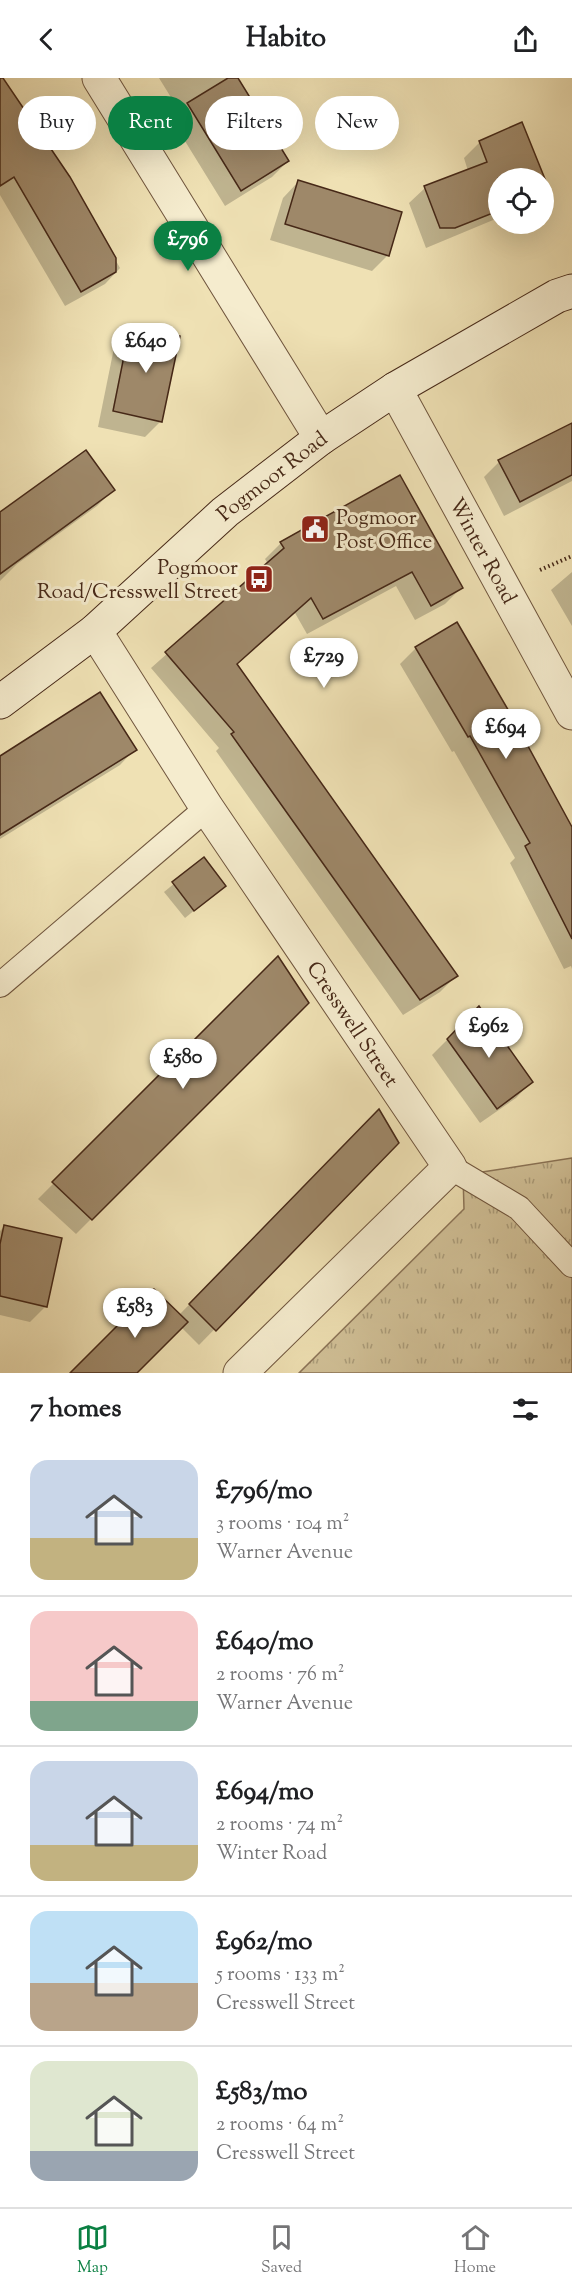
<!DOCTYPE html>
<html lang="en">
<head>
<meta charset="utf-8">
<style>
	body { margin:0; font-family:"Sorts Mill Goudy",serif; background:#f2f2f2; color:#202124; height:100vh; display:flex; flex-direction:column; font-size:22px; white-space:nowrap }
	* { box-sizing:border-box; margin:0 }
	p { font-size:20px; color:#757577 }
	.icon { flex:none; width:33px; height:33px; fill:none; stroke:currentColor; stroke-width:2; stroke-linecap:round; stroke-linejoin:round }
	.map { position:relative; height:1295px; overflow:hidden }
	.panel { display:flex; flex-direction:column; background:#fff; flex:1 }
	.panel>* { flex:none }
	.banner { position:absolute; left:18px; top:18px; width:537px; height:54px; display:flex; gap:12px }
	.buttons { position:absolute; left:488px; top:90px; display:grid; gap:12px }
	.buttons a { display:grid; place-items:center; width:66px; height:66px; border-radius:50%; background:#fff; box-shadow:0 6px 24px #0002; font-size:30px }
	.price { position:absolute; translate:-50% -51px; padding:0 14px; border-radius:21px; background:#fff; color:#222; font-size:20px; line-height:39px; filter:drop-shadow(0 2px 3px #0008) }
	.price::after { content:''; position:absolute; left:50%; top:36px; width:18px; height:14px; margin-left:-9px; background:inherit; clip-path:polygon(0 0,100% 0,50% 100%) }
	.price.current { background:#0b8043; color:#fff }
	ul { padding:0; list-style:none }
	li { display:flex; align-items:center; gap:18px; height:150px; padding:0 30px }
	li+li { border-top:2px solid #e0e0e0 }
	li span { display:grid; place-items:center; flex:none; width:168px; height:120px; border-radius:18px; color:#555 }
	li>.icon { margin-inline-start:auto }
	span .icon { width:72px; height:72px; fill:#fffc; stroke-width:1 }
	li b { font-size:26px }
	h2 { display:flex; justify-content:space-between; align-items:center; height:72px; padding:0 30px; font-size:26px }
	.tag { padding:0 21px; border-radius:27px; background:#fff; box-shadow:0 6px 24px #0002; font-size:21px; line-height:54px }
	.tag.current { background:#0b8043; color:#fff }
	header { display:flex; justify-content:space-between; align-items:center; height:78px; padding:0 30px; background:#fff; font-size:27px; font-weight:700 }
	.tab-bar { display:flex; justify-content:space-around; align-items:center; height:84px; border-top:2px solid #e0e0e0; background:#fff; font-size:16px; color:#757577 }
	.tab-bar a { display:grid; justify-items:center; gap:3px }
	.tab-bar .current { color:#0b8043 }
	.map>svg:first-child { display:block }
</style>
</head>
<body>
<header><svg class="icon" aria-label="back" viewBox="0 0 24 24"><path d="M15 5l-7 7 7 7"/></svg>Habito<svg class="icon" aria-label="share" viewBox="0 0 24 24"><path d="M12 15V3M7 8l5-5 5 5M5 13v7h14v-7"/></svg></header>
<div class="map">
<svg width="572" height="1295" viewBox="0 0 572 1295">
	<defs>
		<pattern id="grass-tufts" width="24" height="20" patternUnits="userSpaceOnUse" patternTransform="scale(1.5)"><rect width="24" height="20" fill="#d2c299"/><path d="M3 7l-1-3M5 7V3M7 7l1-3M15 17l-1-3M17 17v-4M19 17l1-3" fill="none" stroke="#ac9e7c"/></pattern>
	</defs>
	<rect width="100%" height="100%" fill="#efe1b4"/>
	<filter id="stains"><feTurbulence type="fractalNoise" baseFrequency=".00333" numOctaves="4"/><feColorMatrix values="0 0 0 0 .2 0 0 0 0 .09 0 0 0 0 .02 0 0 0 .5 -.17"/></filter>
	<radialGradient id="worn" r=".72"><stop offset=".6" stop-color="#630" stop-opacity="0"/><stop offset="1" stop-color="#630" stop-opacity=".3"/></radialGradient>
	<!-- grass -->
	<path fill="url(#grass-tufts)" stroke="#8c7558" stroke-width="1.5" d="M572 1080V1295H299L464 1131 463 1097Z"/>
	<!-- shadow -->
	<g fill="#0003">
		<path d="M0 0 69 100 120 190 105 206 65 228 0 117Z"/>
		<path d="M159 0H236L288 83 272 99 225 128 172 42 180 34Z"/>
		<path d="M521 46 543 100H498V140L426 170 409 125 425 110 468 93 464 80 480 64Z"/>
		<path d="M298 104 388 177 372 193 270 162 283 120Z"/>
		<path d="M131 249 161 343 145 359 98 349 115 265Z"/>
		<path d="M572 346V403L504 438 484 399 499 384Z"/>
		<path d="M400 399 461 510 445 526 415 542 396 508 307 556 295 535 236 587 456 898 440 914 403 937 216 673 219 670 151 590 268 486 265 481 281 465Z"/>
		<path d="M113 412 97 428 17 486 0 503V438Z"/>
		<path d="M572 494V548L551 512Z"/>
		<path d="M456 546 569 747H572V891L571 888 564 891 510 785 515 780 454 673 452 674 400 586 416 570Z"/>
		<path d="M135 671 120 687 0 761V679Z"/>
		<path d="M204 781 224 808 185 840 164 814Z"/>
		<path d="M278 880 307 925 76 1156 38 1121Z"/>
		<path d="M479 930 531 1004 516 1020 480 1045 432 977Z"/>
		<path d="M378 1034 397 1065 199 1267 181 1249 179 1237Z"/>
		<path d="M5 1148 46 1228 30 1244 0 1237V1153Z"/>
	</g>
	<!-- building -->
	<g fill="#9e8869" stroke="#462817" stroke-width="1.5">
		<path d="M0 0H3L70 99 116 180V194L81 214 14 99 0 108Z"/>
		<path d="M228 0H238L289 83 241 113 187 25Z"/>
		<path d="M522 44 549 111 543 114V100H498V133L455 150H440L424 108 487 84 479 63Z"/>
		<path d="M298 102 402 134 389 178 285 146Z"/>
		<path d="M130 248 180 258 162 344 113 333Z"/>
		<path d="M572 345V397L520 424 498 382Z"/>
		<path d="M86 372 115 412 0 496V434Z"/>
		<path d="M400 397 463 510 431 528 412 494 323 541 311 520 237 586 458 898 420 922 231 656 234 654 165 574 284 470 280 464Z"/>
		<path d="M457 544 510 635 572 749V861L525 768 530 765 470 658 468 659 415 569Z"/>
		<path d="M100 614 137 672 0 757V678Z"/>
		<path d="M204 779 226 808 194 833 172 804Z"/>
		<path d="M278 878 309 925 92 1142 52 1104Z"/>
		<path d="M479 928 533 1004 497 1031 447 961Z"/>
		<path d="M379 1031 399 1065 216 1253 189 1226Z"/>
		<path d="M4 1147 62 1160 47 1229 0 1218V1166Z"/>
		<path d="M154 1211 188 1244 137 1295H70Z"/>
	</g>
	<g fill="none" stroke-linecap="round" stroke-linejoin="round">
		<!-- lane casing -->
		<g stroke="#70563e" stroke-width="26">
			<g id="lane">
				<path d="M0 907 207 730"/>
				<path d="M450 1089 519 1130 572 1187"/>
			</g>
		</g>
		<!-- street casing -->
		<g stroke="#70563e" stroke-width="35">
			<g id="street">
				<path d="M99 0 321 360"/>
				<path id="s1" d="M395 311 572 635"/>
				<path id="s2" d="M95 553 207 730 450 1089 240 1295"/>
			</g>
		</g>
		<!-- secondary casing -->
		<g stroke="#462817" stroke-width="35">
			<g id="secondary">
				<path id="s3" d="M0 624 95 553 225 434 321 360 395 311 557 218 572 213"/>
			</g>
		</g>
		<!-- path -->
		<path stroke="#462817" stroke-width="4" stroke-dasharray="1.5 3" stroke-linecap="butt" d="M540 492 572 478"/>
		<!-- lane -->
		<use href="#lane" stroke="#f5ecce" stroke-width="24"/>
		<!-- street -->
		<use href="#street" stroke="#f5ecce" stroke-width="33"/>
		<!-- secondary -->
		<use href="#secondary" stroke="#f5ecce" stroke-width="33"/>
	</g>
	<!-- icons -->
	<defs>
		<g id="civic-square" transform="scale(1.5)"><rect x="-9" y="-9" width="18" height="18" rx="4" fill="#8f2418" stroke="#f5ecce"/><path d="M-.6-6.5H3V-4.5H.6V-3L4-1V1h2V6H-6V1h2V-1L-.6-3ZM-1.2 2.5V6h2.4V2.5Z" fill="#fff"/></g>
		<g id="bus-square" transform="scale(1.5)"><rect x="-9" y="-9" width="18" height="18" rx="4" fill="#8f2418" stroke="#f5ecce"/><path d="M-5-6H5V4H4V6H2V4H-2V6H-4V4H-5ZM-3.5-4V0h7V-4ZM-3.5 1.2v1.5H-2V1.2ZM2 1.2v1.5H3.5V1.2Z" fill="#fff"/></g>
	</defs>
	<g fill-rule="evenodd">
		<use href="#civic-square" x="315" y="451"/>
		<use href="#bus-square" x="259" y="501"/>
	</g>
	<g text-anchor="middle" stroke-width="6" stroke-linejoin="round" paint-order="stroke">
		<!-- street labels -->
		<g font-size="21" fill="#462817" stroke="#f5ecce">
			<text dy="7" stroke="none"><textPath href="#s3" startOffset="354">Pogmoor Road</textPath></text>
			<text dy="7" stroke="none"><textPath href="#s1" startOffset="184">Winter Road</textPath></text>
			<text dy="7" stroke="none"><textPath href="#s2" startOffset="470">Cresswell Street</textPath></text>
		</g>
		<!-- poi labels -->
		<g font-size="21" fill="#462817" stroke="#f5ecce" text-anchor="start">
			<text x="336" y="446">Pogmoor<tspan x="336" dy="24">Post Office</tspan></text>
			<text x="238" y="496" text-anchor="end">Pogmoor<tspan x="238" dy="24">Road/Cresswell Street</tspan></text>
		</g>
	</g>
	<rect width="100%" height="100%" filter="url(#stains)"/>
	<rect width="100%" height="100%" fill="url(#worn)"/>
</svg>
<div class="buttons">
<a><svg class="icon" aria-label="locate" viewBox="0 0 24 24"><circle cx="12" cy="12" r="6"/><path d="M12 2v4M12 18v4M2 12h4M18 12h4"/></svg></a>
</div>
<b class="price current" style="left:188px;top:194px">£796</b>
<b class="price" style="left:146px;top:296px">£640</b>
<b class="price" style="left:324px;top:611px">£729</b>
<b class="price" style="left:506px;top:682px">£694</b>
<b class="price" style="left:489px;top:981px">£962</b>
<b class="price" style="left:183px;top:1012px">£580</b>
<b class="price" style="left:135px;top:1261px">£583</b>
<div class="banner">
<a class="tag">Buy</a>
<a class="tag current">Rent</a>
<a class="tag">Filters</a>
<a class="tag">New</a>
</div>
</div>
<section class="panel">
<h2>7 homes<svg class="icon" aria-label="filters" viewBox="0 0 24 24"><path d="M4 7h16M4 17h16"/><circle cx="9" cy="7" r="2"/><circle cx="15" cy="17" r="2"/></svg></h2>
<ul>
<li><span style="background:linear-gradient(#c9d6e8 65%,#c2b280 0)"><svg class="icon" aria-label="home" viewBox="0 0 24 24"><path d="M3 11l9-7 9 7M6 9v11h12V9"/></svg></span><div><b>£796/mo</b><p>3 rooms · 104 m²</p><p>Warner Avenue</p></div></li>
<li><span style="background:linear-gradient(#f6c9c9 75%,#7fa58c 0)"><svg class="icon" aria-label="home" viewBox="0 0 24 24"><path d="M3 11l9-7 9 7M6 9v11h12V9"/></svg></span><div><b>£640/mo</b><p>2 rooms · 76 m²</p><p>Warner Avenue</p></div></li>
<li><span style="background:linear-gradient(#c9d6e8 70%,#c2b280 0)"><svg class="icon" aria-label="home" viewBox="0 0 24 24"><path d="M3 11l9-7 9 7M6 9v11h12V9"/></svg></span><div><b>£694/mo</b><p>2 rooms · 74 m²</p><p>Winter Road</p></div></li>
<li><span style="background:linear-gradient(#bfe0f5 60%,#b9a48a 0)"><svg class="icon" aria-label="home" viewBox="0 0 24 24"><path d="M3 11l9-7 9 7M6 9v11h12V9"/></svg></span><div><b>£962/mo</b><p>5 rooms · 133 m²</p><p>Cresswell Street</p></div></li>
<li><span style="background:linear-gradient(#dfe7d0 75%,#9aa5b1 0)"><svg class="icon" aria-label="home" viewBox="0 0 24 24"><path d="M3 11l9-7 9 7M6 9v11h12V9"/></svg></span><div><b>£583/mo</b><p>2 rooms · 64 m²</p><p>Cresswell Street</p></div></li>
</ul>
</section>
<nav class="tab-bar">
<a class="current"><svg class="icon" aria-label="map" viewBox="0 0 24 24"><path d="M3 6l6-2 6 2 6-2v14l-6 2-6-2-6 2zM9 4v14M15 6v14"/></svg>Map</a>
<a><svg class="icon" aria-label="saved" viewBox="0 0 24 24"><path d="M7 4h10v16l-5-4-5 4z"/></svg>Saved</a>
<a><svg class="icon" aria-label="home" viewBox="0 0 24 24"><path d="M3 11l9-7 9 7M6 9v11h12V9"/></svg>Home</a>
</nav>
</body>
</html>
